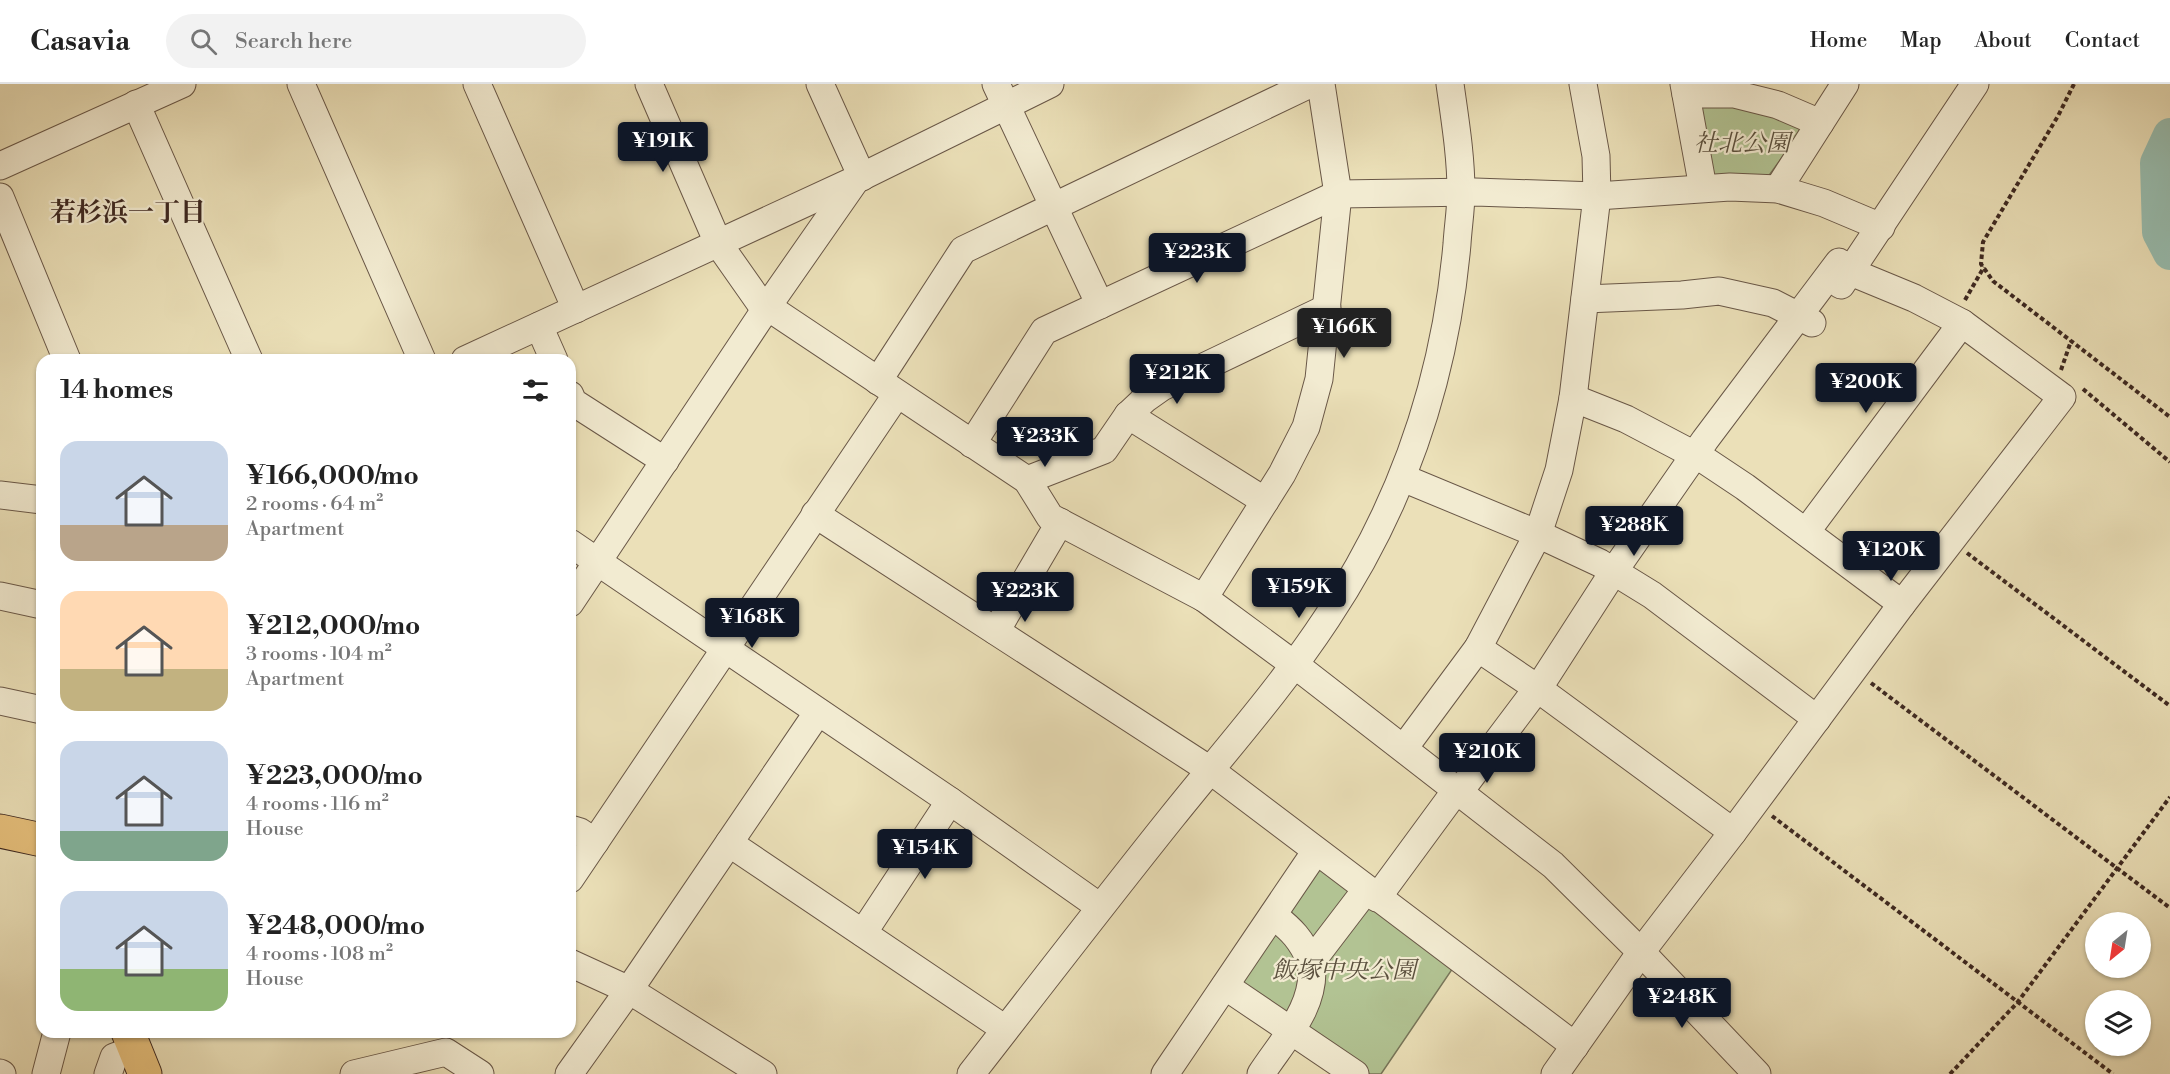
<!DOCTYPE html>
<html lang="en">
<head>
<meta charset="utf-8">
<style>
	body { margin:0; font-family:"Libre Bodoni","Noto Serif JP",serif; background:#f2f2f2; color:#222; height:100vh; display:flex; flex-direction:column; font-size:22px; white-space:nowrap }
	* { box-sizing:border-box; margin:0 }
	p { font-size:20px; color:#767676 }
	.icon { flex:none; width:33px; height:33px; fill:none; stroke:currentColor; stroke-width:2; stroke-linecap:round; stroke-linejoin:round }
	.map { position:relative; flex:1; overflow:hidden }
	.details { position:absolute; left:36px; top:270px; width:540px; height:684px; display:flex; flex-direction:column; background:#fff; border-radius:18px; box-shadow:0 2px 4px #0004 }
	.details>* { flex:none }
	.needle { width:39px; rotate:210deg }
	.tools { position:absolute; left:2085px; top:828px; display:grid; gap:12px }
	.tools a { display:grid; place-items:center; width:66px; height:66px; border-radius:50%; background:#fff; box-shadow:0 2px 4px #0004; font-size:30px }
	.price { position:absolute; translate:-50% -51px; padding:0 14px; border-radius:6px; background:#111827; color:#fff; font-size:20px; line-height:39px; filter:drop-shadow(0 2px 3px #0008) }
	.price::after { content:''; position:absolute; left:50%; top:36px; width:18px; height:14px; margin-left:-9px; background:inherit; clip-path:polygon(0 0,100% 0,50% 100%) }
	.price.selected { background:#222; color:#fff }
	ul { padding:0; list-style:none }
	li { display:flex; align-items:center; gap:18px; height:150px; padding:0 24px }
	li span { display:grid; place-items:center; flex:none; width:168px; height:120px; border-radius:18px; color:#555 }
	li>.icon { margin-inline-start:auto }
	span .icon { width:72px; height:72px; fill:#fffc; stroke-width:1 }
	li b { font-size:26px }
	h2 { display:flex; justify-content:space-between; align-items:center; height:72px; padding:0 24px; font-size:26px }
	header { display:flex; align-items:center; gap:36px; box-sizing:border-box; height:84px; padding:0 30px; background:#fff; border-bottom:2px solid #e0e0e0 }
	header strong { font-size:28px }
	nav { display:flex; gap:33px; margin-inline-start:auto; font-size:21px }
	.search { width:420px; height:54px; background:#f2f2f2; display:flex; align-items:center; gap:15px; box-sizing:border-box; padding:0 21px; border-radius:33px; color:#767676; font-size:22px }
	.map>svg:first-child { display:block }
</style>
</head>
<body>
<header>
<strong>Casavia</strong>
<div class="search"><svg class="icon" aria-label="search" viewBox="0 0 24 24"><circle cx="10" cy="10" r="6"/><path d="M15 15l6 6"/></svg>Search here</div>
<nav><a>Home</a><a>Map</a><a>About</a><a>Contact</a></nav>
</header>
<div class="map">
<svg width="2170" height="990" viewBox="0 0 2170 990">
	<rect width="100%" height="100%" fill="#ebe0b8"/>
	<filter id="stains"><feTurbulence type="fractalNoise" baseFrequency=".00333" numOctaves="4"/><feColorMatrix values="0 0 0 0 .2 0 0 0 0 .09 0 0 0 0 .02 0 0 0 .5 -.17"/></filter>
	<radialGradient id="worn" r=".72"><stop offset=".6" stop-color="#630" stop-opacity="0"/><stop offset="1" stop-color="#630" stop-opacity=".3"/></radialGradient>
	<!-- green -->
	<g fill="#b2c393" stroke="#78765a" stroke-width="1.5">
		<path d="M1697 18 1732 19 1805 42 1765 97 1711 96Z"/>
		<path d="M1317 780 1455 881 1381 990H1370L1236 897Z"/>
	</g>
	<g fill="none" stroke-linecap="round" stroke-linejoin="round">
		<!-- river -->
		<path stroke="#98bdaf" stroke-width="34" d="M2170 51 2157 79 2159 148 2170 169"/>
		<!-- minor casing -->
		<g stroke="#695747" stroke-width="29">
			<g id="minor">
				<path d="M301 0 422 276"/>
				<path d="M477 0 576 225"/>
				<path d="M649 0 718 159 765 226"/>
				<path d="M820 0 862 93"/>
				<path d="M996 0 1100 221"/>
				<path d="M1684 0 1703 104"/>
				<path d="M1686 10H1734L1778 21 1820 39"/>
				<path d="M136 20 249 276"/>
				<path d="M0 82 182 0"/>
				<path d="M1778 105 1845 0"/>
				<path d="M0 113 67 276"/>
				<path d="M1841 201 1975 0"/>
				<path d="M1585 215 1682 211 1719 207 1773 219 1812 239"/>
				<path d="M768 223 1027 396 1050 433 1204 514 1303 587 1553 781 1641 868 1757 990"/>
				<path d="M539 242 554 276"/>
				<path d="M465 276 855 96 1050 0"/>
				<path d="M878 297 963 166 1310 0"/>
				<path d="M570 311 573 318 665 377"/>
				<path d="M1573 314 1626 335 1706 377 1745 403 1902 520"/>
				<path d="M1128 331 1265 417"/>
				<path d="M972 360 1044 247 1338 110 1475 108 1597 112 1730 103 1778 105 1824 119 1881 143"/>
				<path d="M1403 394 1538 450 1600 479 1652 511 1817 635"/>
				<path d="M1027 396 1104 366 1128 331 1145 315 1162 303 1327 224"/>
				<path d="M0 411 42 416"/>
				<path d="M815 430 1210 686 1575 962"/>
				<path d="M1806 448 1962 239"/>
				<path d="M570 459 950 717 1100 823"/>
				<path d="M0 512 42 521"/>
				<path d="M1204 514 1282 390 1306 343 1319 295 1338 110 1321 0"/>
				<path d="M570 519 765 226 855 97"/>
				<path d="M996 547 1060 438"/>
				<path d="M1478 564 1537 604 1733 748"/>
				<path d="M0 617 42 626"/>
				<path d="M1404 664 1478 564 1538 450 1559 386 1573 314 1597 112 1596 72 1583 0"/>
				<path d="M570 745 580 748 595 758"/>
				<path d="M729 759 1005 945"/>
				<path d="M570 795 897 310"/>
				<path d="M1377 814 1449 716 1460 707 1545 594 1614 487 1705 356 1839 178"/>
				<path d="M1273 831C1292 846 1301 855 1311 878"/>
				<path d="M863 849 950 717"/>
				<path d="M570 879 629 906 763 990"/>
				<path d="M1225 902 1355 990"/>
				<path d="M0 989 2 990"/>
				<path d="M46 990 57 948"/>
				<path d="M108 990 114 973 135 965"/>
				<path d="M354 990 446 968 480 990"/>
				<path d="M569 990 629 906 818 628"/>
				<path d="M971 990C1038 904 1104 818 1172 733 1224 668 1281 604 1327 534 1403 420 1445 297 1457 160 1458 143 1461 125 1461 108 1461 72 1455 36 1450 0"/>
				<path d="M1165 990 1316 767"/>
				<path d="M1261 990C1283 956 1318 921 1311 878L1366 806"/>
				<path d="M1555 990 1641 868 1733 748 1902 520 2062 313 1962 239 1914 214 1851 188"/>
			</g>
		</g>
		<!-- major casing -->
		<g stroke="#3e2921" stroke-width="35">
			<g id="major">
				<path d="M0 747 42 756"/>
				<path d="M128 948 145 990"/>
			</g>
		</g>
		<!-- path -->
		<g stroke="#3e2921" stroke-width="4" stroke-dasharray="4.5 3" stroke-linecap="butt">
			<path d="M2074 0 2058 32 1983 158 1981 180 1993 197 2170 333"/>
			<path d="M1965 216 1984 183"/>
			<path d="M2061 286 2071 257"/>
			<path d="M2083 305 2170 378"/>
			<path d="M1967 469 2170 622"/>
			<path d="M1871 599 2170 824"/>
			<path d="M1772 732 2113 990"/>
			<path d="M1950 990 2017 919 2170 713"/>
		</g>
		<!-- minor -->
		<use href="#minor" stroke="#f2ebd1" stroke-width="27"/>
		<!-- major -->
		<use href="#major" stroke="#e6c07c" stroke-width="33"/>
	</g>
	<g text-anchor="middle" stroke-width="4.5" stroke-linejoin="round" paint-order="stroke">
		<!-- park labels -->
		<g font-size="24" font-style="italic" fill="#5b503e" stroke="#f2ebd1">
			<text x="1742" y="67">社北公園</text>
			<text x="1344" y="894">飯塚中央公園</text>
		</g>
		<!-- neighbourhood labels -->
		<g font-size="26" font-weight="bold" fill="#3e2921" stroke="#f2ebd1">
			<text x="128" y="137">若杉浜一丁目</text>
		</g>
	</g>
	<rect width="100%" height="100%" filter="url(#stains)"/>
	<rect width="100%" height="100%" fill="url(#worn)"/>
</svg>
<div class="tools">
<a><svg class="needle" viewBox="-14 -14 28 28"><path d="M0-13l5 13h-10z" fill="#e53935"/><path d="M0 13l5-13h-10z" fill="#767676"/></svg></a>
<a><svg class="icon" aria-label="layers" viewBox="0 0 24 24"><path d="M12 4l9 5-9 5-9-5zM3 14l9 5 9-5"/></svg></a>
</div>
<b class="price" style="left:663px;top:89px">¥191K</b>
<b class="price" style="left:1197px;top:200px">¥223K</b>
<b class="price selected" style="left:1344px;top:275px">¥166K</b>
<b class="price" style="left:1177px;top:321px">¥212K</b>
<b class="price" style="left:1866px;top:330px">¥200K</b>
<b class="price" style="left:1045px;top:384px">¥233K</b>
<b class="price" style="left:1634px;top:473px">¥288K</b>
<b class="price" style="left:1891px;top:498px">¥120K</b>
<b class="price" style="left:1299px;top:535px">¥159K</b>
<b class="price" style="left:1025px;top:539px">¥223K</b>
<b class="price" style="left:752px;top:565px">¥168K</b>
<b class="price" style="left:1487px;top:700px">¥210K</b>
<b class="price" style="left:925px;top:796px">¥154K</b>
<b class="price" style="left:1682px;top:945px">¥248K</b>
<section class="details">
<h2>14 homes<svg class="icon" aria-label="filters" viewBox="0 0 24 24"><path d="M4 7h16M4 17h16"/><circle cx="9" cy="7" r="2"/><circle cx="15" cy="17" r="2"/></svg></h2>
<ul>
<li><span style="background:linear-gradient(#c9d6e8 70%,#b9a48a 0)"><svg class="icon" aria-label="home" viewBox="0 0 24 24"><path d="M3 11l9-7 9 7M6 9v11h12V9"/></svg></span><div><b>¥166,000/mo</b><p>2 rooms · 64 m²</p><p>Apartment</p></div></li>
<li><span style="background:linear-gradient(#ffd9b3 65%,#c2b280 0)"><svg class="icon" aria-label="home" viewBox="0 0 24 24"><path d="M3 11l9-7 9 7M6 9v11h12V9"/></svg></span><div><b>¥212,000/mo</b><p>3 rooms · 104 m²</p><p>Apartment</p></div></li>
<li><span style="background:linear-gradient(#c9d6e8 75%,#7fa58c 0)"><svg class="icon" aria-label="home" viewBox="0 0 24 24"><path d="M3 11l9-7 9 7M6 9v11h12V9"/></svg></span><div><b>¥223,000/mo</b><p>4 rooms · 116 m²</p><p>House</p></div></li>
<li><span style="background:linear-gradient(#c9d6e8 65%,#8fb573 0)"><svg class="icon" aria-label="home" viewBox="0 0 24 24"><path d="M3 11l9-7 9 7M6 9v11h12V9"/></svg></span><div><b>¥248,000/mo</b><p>4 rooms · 108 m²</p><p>House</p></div></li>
</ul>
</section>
</div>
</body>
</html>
